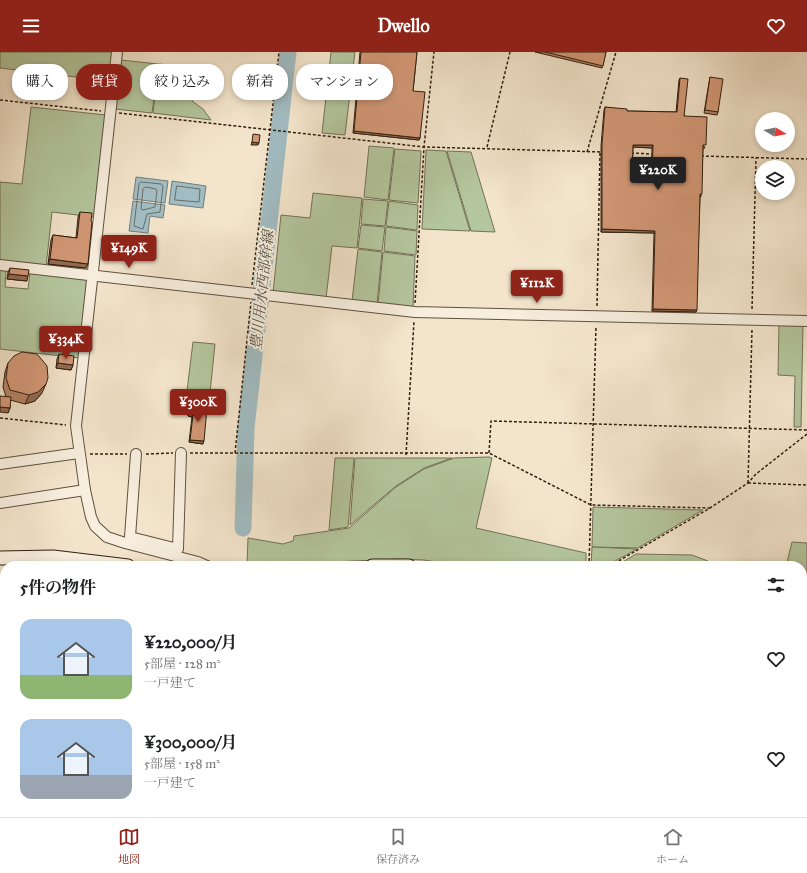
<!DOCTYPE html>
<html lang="ja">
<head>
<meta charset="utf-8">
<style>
	body { margin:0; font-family:"IM FELL Great Primer","Noto Serif JP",serif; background:#f2f2f2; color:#202124; height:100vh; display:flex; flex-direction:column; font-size:15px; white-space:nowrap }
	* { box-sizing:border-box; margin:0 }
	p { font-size:13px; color:#757577 }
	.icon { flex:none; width:22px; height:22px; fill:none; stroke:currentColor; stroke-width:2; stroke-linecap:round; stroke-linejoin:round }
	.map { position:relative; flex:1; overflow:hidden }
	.drawer { position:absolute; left:0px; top:509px; width:807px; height:256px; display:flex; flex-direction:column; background:#fff; border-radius:16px 16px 0 0; box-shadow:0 2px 6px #0003 }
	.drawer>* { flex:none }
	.top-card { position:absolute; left:12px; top:12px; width:400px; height:36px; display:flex; gap:8px }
	.needle { width:26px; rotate:100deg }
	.fabs { position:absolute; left:755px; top:60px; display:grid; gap:8px }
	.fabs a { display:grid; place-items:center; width:40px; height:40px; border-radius:50%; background:#fff; box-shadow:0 2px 6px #0003; font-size:20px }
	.price { position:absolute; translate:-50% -34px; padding:0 9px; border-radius:4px; background:#8f2418; color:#fff; font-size:13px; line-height:26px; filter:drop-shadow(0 1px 2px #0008) }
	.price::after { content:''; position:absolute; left:50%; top:24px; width:12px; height:9px; margin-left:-6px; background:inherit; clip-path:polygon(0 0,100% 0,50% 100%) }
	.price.active { background:#222; color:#fff }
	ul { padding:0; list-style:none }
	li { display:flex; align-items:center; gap:12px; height:100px; padding:0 20px }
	li span { display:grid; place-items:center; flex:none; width:112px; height:80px; border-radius:12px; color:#555 }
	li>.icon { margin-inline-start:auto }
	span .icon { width:48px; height:48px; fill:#fffc; stroke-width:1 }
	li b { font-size:17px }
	h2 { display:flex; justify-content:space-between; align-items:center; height:48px; padding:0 20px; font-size:17px }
	.chip { padding:0 14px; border-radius:16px; background:#fff; box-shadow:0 2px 6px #0003; font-size:14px; line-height:36px }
	.chip.active { background:#8f2418; color:#fff }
	header { display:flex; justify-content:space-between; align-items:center; height:52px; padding:0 20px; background:#8f2418; color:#fff; font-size:18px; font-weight:700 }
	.tabs { display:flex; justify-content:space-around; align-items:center; height:56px; border-top:1px solid #e0e0e0; background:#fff; font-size:11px; color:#757577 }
	.tabs a { display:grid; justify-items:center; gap:2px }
	.tabs .active { color:#8f2418 }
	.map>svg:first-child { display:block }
</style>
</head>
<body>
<header><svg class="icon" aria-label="menu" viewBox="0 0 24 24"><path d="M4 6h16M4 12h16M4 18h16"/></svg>Dwello<svg class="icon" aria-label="heart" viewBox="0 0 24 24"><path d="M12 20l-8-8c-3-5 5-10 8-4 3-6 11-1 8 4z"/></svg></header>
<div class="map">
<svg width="807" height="765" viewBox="0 0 807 765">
	<rect width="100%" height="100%" fill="#f3e5cc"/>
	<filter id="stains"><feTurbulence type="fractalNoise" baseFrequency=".005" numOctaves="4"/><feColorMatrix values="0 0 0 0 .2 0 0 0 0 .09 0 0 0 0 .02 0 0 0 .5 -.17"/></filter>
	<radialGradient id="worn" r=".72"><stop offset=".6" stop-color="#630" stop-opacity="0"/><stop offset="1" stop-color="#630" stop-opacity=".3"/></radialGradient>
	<!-- green -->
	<g fill="#b4c69d" stroke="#727256">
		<path d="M0 0H113L110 29 0 16Z"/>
		<path d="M331 0H355L345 83 322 81Z"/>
		<path d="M121 8 158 12 152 61 115 57Z"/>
		<path d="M159 12 196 16 192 49 203 57 211 68 153 61Z"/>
		<path d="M31 55 106 63 94 165 52 160 46 215 0 210V130L22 132Z"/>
		<path d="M369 94 394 96 388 148 364 145Z"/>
		<path d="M395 97 421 99 418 151 389 148Z"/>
		<path d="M426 98 446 99 470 179 422 177Z"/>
		<path d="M447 99 471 100 495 180 471 179Z"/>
		<path d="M313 141 362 146 357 196 332 194 326 247 273 241 281 163 310 166Z"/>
		<path d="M363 147 388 149 385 174 361 172Z"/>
		<path d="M389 149 418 153 417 178 386 174Z"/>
		<path d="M361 173 385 175 382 199 358 196Z"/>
		<path d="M386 175 417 179 416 203 384 199Z"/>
		<path d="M358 197 382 200 377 252 352 249Z"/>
		<path d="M383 200 415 204 413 256 378 252Z"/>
		<path d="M0 217 6 218 5 235 28 237 30 220 87 227 79 306 0 297Z"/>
		<path d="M779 271 803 272 801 375H794L795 324 778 323Z"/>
		<path d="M193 290 215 292 210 341 187 339Z"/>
		<path d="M489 405 492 406 476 476 586 501V514H458L424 508 397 507 247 514 248 486 283 492 293 489 294 484 349 476 396 435 424 417 454 406Z"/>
		<path d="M335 406H354L348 475 329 478Z"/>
		<path d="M355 406H452L424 416 396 434 350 473Z"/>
		<path d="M593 455 703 458 638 496 592 495Z"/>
		<path d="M792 490 807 491V563H802V514H786Z"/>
		<path d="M592 495 637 497 606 514H591Z"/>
		<path d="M636 502 692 503 708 509V514H616Z"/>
	</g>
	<!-- water -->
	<g fill="#a1bcc2" stroke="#737d7a">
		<path d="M136 125 168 129 165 151 133 147Z"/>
		<path d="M172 129 206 134 203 156 169 152Z"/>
		<path d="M133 149 165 153 163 166 150 164 148 181 129 179Z"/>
	</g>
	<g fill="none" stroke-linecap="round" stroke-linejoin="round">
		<!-- shore -->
		<g stroke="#686e68" stroke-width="1">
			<path d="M141 130 161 132 163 134 160 160 147 162 143 177 134 174 139 132Z"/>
			<path d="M177 134 200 137 199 150 175 148Z"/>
			<path d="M146 135 156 137 157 139 155 155 143 158 141 157 143 137Z"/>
		</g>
		<!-- river -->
		<path stroke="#a1bcc2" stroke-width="17" d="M243 476 246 376 288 0"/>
		<!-- street casing -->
		<g stroke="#60503e" stroke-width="12">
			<g id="street">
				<path d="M117 0 76 374 85 438 91 465 95 474 107 485 125 491 198 510 207 514"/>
				<path d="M0 213 415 260 807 269"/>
				<path d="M136 402 130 485 178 497 181 401"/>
				<path d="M0 412 79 401"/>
				<path d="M0 451 85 438"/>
				<path d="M740 760 769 765"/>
				<path d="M480 765 481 760"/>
				<path d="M647 765 649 760"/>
				<path d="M789 765 807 762"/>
			</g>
		</g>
		<!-- secondary casing -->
		<g stroke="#2f1f0f" stroke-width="15">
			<g id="secondary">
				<path d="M0 506 53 505 128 514"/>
				<path d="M372 514H409"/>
				<path d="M802 608 807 609"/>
				<path d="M208 765 209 760"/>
			</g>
		</g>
		<!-- path -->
		<g stroke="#2f1f0f" stroke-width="1.5" stroke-dasharray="3 2" stroke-linecap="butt">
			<path d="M0 48 101 59"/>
			<path d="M119 61 424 95 603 100"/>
			<path d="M487 95 510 0"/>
			<path d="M587 100 616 0"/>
			<path d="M631 101 653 102"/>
			<path d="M701 104 807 107"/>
			<path d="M252 233 279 0"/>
			<path d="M415 251 424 95 434 0"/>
			<path d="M597 254 600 100"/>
			<path d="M752 257 756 106"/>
			<path d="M0 366 66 373"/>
			<path d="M190 401H489L591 453 710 456"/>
			<path d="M235 401 251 250"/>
			<path d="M489 401 491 369 807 378"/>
			<path d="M90 402H127"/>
			<path d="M146 402 173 401"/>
			<path d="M406 403 414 269"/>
			<path d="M748 431 752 277"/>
			<path d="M748 431 807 433"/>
			<path d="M589 514 596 274"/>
			<path d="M610 514 710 456 748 431 756 422 807 382"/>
			<path d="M0 546 5 547"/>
			<path d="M0 654 5 655"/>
			<path d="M0 762 11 765"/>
			<path d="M71 765 73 760"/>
		</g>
		<!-- street -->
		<use href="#street" stroke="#f7eede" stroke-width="10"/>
		<!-- secondary -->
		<use href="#secondary" stroke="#f7eede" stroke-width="13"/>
	</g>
	<!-- wall -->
	<g fill="#b58365" stroke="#2f1f0f" fill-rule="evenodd">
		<path d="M360 0H417L413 39 420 86 419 88 353 81Z"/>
		<path d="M535 0H606L602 16Z"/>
		<path d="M710 25 718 60 717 63 704 61Z"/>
		<path d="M680 26 684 64 705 96H703L701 145 700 144 696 260 652 259 654 181 601 180V94L604 58 605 55 627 59 676 60 679 28ZM633 95 652 96 651 128 632 127Z"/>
		<path d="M80 160 86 216 48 212 51 188 53 183 76 186 78 165Z"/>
		<path d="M10 216 27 229 7 227 8 220Z"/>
		<path d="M59 302 73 313 71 318 56 316 57 307Z"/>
		<path d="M8 311 42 341 35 349 25 352 10 348V356L8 361 6 345 3 335 5 320Z"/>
		<path d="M190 354 203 392 189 390 192 365 188 364Z"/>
	</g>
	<!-- shaded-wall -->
	<g fill="#946a53" stroke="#2f1f0f">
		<path d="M354 79 420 86 419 88 353 81Z"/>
		<path d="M252 90 259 91 258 93H251Z"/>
		<path d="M633 93H653L652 96 632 95Z"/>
		<path d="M602 177 655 179 654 181 601 180Z"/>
		<path d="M50 207 88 212 86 216 48 212Z"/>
		<path d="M9 222 28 224 27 229 7 227Z"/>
		<path d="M653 257 697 258 696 260 652 259Z"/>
		<path d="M58 311 73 313 71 318 56 316Z"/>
		<path d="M46 332 42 341 35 349 25 352 29 343Z"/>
		<path d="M0 355 10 356 8 361 0 360Z"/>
		<path d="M189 362 193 363 192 365 188 364Z"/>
		<path d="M190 388 204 389 203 392 189 390Z"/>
	</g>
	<!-- building -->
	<g fill="#d39876" stroke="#2f1f0f" fill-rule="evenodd">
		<path d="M361 0H417L413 39 425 40 420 86 354 79Z"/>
		<path d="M545 0H606L603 14Z"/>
		<path d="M710 25 723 27 718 60 705 58Z"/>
		<path d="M680 26 688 27 684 64 707 65 706 93H703L702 142H700L697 258 653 257 655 179 602 177V92L605 55 627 57V59L677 60ZM633 93H653L652 128 632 127Z"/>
		<path d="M253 82 260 83 259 91 252 90Z"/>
		<path d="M80 160 92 161 91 169 92 170 88 212 50 207 53 183 77 186Z"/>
		<path d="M10 216 29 218 28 224 9 222Z"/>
		<path d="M22 300 37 302 47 314 48 326 46 332 38 340 29 343 10 338 6 326 8 311 14 304Z"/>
		<path d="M59 302 74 304 73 313 58 311Z"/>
		<path d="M0 344 11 345 10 356 0 355Z"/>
		<path d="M190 354 207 356 204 389 190 388 193 363 189 362Z"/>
		<path d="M34 760H71L70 765H37L33 764Z"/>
		<path d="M220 760H272V765H219Z"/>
	</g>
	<g text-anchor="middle" stroke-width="4" stroke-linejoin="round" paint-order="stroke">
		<!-- water labels -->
		<g font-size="15" font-style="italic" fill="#514e45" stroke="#f7eede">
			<text transform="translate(262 238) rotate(-84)" y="5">豊川用水西部幹線</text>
		</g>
	</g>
	<rect width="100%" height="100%" filter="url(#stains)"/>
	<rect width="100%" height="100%" fill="url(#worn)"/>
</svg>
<div class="fabs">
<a><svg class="needle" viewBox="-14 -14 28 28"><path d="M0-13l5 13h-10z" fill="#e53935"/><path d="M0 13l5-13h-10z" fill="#757577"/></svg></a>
<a><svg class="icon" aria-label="layers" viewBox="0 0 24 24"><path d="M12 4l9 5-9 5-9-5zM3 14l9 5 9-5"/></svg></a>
</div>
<b class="price active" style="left:658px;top:139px">¥220K</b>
<b class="price" style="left:129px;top:217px">¥149K</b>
<b class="price" style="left:537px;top:252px">¥112K</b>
<b class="price" style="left:66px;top:308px">¥334K</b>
<b class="price" style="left:198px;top:371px">¥300K</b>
<div class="top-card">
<a class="chip">購入</a>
<a class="chip active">賃貸</a>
<a class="chip">絞り込み</a>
<a class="chip">新着</a>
<a class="chip">マンション</a>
</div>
<section class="drawer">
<h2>5件の物件<svg class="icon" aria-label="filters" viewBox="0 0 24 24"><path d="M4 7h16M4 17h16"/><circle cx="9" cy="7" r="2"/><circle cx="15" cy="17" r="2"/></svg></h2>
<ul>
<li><span style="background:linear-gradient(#a9c7e8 70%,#8fb573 0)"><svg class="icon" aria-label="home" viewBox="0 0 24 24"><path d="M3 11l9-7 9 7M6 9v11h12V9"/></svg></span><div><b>¥220,000/月</b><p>5部屋 · 128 m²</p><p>一戸建て</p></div><svg class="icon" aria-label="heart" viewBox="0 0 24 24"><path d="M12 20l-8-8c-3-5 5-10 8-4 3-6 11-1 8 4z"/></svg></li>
<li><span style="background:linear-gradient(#a9c7e8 70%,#9aa5b1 0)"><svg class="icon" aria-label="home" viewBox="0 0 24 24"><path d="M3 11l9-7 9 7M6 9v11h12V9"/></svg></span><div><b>¥300,000/月</b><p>5部屋 · 158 m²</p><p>一戸建て</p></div><svg class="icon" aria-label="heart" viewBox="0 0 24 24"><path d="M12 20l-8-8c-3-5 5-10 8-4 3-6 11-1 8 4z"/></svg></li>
</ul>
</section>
</div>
<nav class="tabs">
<a class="active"><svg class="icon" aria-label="map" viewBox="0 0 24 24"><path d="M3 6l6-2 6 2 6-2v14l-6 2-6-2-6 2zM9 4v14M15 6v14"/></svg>地図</a>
<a><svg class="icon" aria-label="saved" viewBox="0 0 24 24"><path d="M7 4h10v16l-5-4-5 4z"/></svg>保存済み</a>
<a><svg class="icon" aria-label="home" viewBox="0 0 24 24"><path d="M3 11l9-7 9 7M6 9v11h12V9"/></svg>ホーム</a>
</nav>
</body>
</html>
